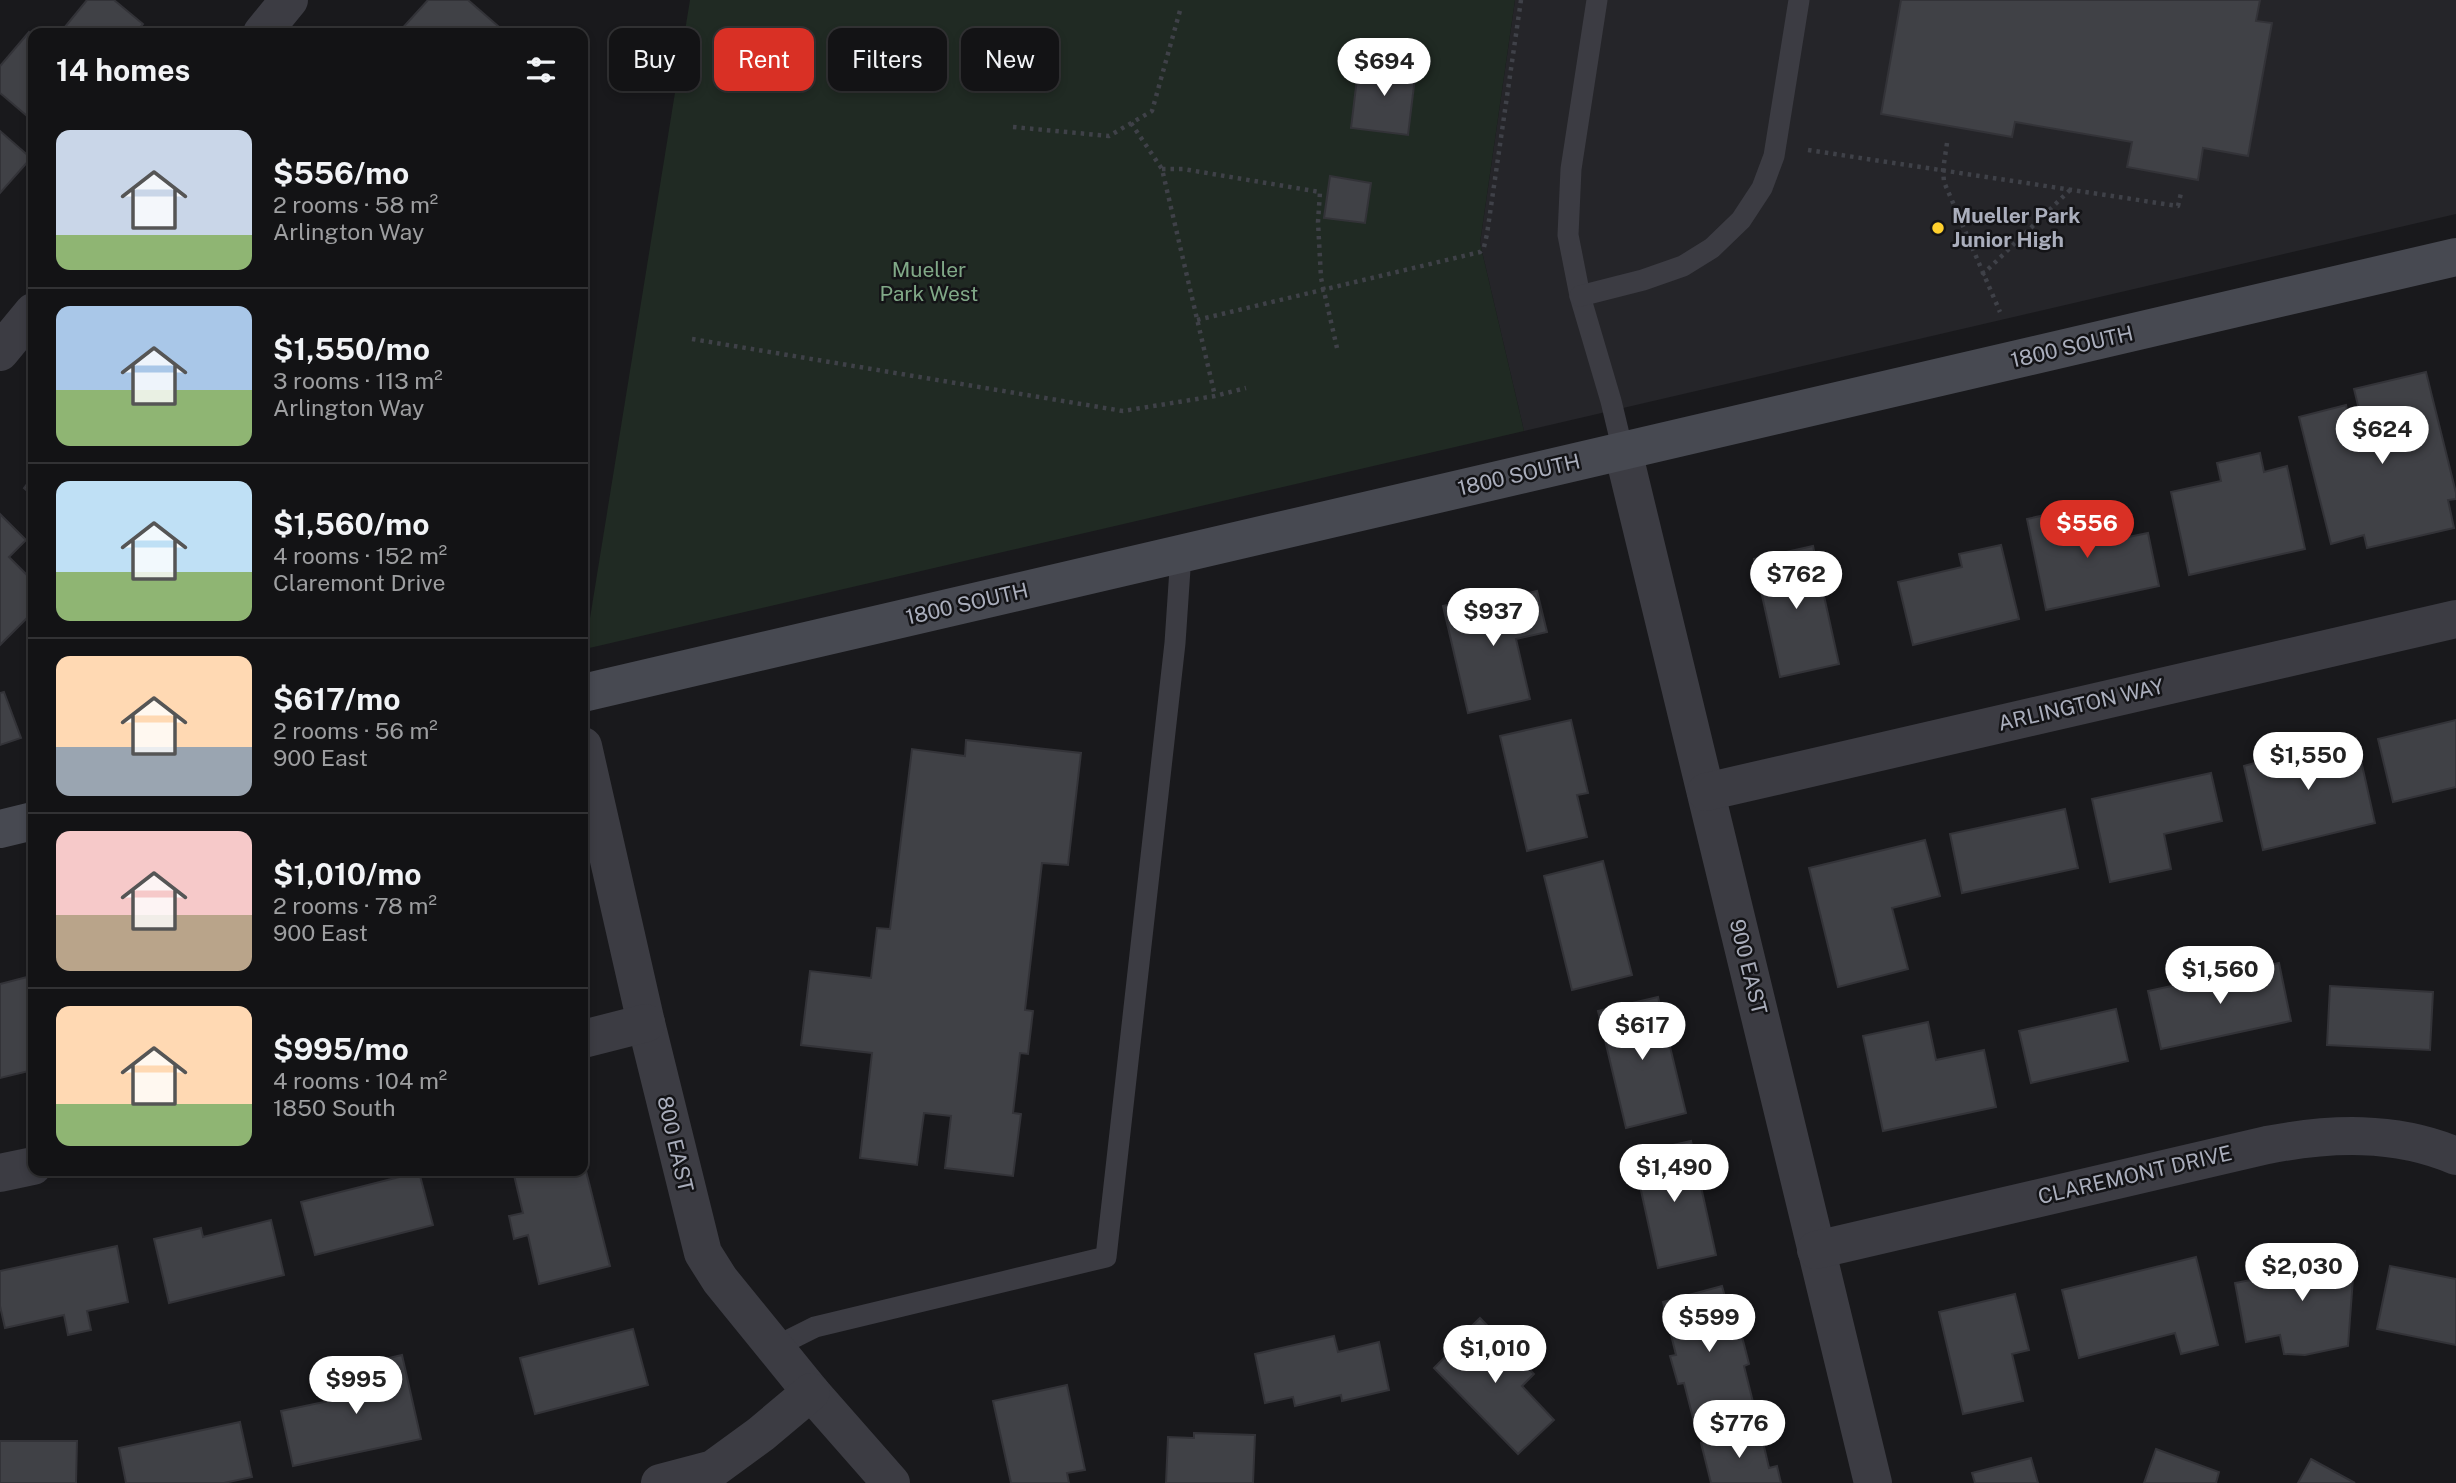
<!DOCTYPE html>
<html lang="en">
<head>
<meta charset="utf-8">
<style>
	body { margin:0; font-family:"Public Sans",sans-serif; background:#1c1c1e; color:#f1f3f6; height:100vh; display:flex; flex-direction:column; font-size:26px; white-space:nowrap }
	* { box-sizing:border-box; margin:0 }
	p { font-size:23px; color:#9d9ea0 }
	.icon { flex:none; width:38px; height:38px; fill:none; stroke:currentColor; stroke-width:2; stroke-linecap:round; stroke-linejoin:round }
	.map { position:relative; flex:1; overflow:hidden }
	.drawer { position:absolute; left:28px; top:28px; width:560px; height:1148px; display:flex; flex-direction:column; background:#131315; border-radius:14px; box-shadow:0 4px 10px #0003,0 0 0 2px #323234 }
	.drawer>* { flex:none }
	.hud { position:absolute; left:609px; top:28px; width:665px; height:63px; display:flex; gap:14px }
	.price { position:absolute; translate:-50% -60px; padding:0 16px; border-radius:24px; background:#fff; color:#222; font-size:23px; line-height:46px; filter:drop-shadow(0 2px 4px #0008) }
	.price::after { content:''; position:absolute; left:50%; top:42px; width:21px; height:16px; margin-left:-10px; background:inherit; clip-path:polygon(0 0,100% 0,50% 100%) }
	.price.active { background:#d93025; color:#fff }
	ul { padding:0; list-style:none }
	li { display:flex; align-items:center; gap:21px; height:175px; padding:0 28px }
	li+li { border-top:2px solid #323234 }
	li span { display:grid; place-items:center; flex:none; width:196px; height:140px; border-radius:14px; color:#555 }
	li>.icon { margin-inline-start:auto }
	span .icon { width:84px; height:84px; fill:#fffc; stroke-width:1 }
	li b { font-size:30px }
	h2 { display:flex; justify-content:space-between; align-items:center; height:84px; padding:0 28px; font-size:30px }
	.chip { padding:0 24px; border-radius:14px; background:#131315; box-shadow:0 4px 10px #0003,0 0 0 2px #323234; font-size:24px; line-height:63px }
	.chip.active { background:#d93025; color:#fff }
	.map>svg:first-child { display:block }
</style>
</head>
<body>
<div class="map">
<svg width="2456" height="1483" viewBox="0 0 2456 1483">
	<rect width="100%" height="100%" fill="#19191c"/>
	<!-- built -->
	<path fill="#252529" d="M1515 0H2456V214L1524 431 1480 243Z"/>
	<!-- green -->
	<path fill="#202a23" d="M690 0H1515L1480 243 1524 431 585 649Z"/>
	<!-- building -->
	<g fill="#404146" stroke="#333338" stroke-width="2">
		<path d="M87 0H114L143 24 135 33H60Z"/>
		<path d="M428 0H468L506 33H398Z"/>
		<path d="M1901 0H2260L2256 21 2272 23 2248 156 2203 148 2198 180 2127 167 2132 142 2015 122 2012 137 1881 114Z"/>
		<path d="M29 32 33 36V121L0 93V66Z"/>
		<path d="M1359 62 1416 69 1408 135 1351 128Z"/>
		<path d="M0 131 31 158 0 193Z"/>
		<path d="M1330 176 1371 183 1365 223 1324 218Z"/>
		<path d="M2426 372 2456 493V499L2448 500 2454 528 2367 548 2364 535 2331 544 2299 417 2346 405 2354 441 2409 427 2407 419 2364 430 2354 389Z"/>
		<path d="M2260 453 2264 472 2287 466 2305 549 2189 575 2171 492 2221 481 2217 463Z"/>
		<path d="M33 476V496L24 488Z"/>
		<path d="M2090 505 2099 543 2148 533 2159 586 2046 610 2027 519Z"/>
		<path d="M0 514 26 540 9 557 33 581V612L0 645Z"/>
		<path d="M2001 545 2019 619 1913 645 1898 582 1962 567 1959 554Z"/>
		<path d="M1813 546 1839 664 1780 677 1754 559Z"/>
		<path d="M1537 591 1547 632 1516 639 1530 699 1468 713 1443 606 1473 599 1475 605Z"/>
		<path d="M4 692 21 738 0 745V693Z"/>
		<path d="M1571 720 1588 793 1577 795 1587 837 1527 851 1500 736Z"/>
		<path d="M2456 720V787L2393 802 2378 739Z"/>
		<path d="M2356 738 2375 823 2263 850 2244 766 2258 762 2256 750 2292 742 2294 752Z"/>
		<path d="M966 740 1081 753 1068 865 1042 863 1025 1010 1033 1011 1028 1054 1020 1053 1013 1113 1021 1114 1013 1176 945 1168 951 1116 924 1113 917 1165 860 1158 872 1053 801 1045 810 971 871 978 877 928 890 929 912 749 965 756Z"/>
		<path d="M2211 773 2222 821 2164 834 2171 869 2110 882 2092 799Z"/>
		<path d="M2065 809 2078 868 1962 893 1950 834Z"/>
		<path d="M1925 840 1940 896 1892 908 1908 969 1838 987 1809 868Z"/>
		<path d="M1603 861 1632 975 1572 990 1544 876Z"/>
		<path d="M2279 963 2291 1021 2161 1049 2148 991Z"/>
		<path d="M27 977 33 1004V1070L0 1078V984Z"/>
		<path d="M2330 986 2433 992 2430 1050 2327 1045Z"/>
		<path d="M1658 997 1686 1113 1626 1128 1598 1011Z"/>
		<path d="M2116 1009 2128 1061 2031 1083 2019 1031Z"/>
		<path d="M1928 1022 1936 1060 1984 1050 1996 1107 1883 1131 1863 1036Z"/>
		<path d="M1691 1141 1716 1255 1658 1268 1633 1154Z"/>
		<path d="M583 1159 610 1266 539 1284 528 1235 514 1239 509 1216 523 1213 513 1171H583Z"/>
		<path d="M419 1172 433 1225 315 1255 301 1202Z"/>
		<path d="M271 1220 284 1275 169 1303 154 1239 201 1228 203 1237Z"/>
		<path d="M117 1246 128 1302 87 1311 91 1330 68 1335 64 1315 5 1328 0 1306V1271Z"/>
		<path d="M2299 1247 2355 1251 2348 1346 2305 1355 2284 1354 2280 1335 2246 1342 2235 1283 2297 1271Z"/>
		<path d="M2196 1257 2218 1345 2181 1354 2175 1333 2079 1358 2062 1290Z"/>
		<path d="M2390 1266 2456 1279V1345L2377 1329Z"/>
		<path d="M1722 1286 1732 1322 1738 1321 1749 1364 1744 1366 1754 1406 1694 1422 1684 1383 1678 1384 1670 1356 1676 1355 1663 1302Z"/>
		<path d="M2015 1294 2029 1350 2012 1354 2023 1401 1963 1414 1939 1312Z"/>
		<path d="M1480 1318 1534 1374 1522 1386 1554 1420 1518 1454 1434 1368 1455 1347 1452 1345Z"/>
		<path d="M633 1329 648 1385 535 1414 520 1358Z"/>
		<path d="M1334 1336 1338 1352 1379 1342 1389 1390 1342 1401 1341 1395 1295 1406 1293 1397 1265 1403 1255 1354Z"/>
		<path d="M402 1355 421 1439 293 1466 281 1411 357 1395 350 1367Z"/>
		<path d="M1067 1385 1085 1470 1067 1473 1069 1483H1011L993 1401Z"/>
		<path d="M240 1422 252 1477 224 1483H126L119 1448Z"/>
		<path d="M1760 1429 1769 1468 1777 1466 1781 1483H1711L1701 1443Z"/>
		<path d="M1194 1433 1255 1435 1253 1483H1166L1168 1437 1194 1438Z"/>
		<path d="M0 1441H77L76 1483H0Z"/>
		<path d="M2156 1449 2219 1472 2216 1483H2144Z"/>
		<path d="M2031 1458 2038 1483H1975L1972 1473Z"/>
		<path d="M2311 1459 2355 1483H2298Z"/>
	</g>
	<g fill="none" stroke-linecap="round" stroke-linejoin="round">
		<!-- path -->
		<g stroke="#3f4148" stroke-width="4.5" stroke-dasharray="3.5 5" stroke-linecap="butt">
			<path d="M1131 123 1162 169 1215 396"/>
			<path d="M1013 127 1109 136 1152 111 1181 7"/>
			<path d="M1947 143 1943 170 1944 182 2000 312"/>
			<path d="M1808 150 2178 206 2181 193"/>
			<path d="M1162 169H1183L1320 192 1318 222 1321 278 1337 348"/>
			<path d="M1982 275 2070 190"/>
			<path d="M1197 320 1480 252 1484 247 1487 234 1521 0"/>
			<path d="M692 339 1123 411 1215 396 1246 388"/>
		</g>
		<!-- lane -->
		<g stroke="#3c3c43" stroke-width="21">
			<path d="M1597 0 1571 169 1568 235 1580 296 1611 401 1623 451"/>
			<path d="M1580 296 1643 280 1683 266 1712 248 1741 220 1762 188 1774 156 1799 0"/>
			<path d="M775 1347 815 1327 1106 1257 1175 643 1181 554"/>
		</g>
		<!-- street -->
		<g stroke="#3c3c43" stroke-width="38">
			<path d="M262 33 289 0"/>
			<path d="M0 352 33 312"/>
			<path d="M1623 451 1873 1483"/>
			<path d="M583 746 646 1023 703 1253 720 1280 811 1392 891 1483"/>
			<path d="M1706 792 2456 619"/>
			<path d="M583 1039 646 1023"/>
			<path d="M0 1173 33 1166"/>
			<path d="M1816 1250 2267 1145C2330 1133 2395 1130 2456 1156"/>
			<path d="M660 1483 713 1469 761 1434 811 1392"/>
		</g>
		<!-- secondary -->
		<g stroke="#474951" stroke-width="38">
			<path d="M583 693 2456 257"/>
			<path d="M0 829 33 821"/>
		</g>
	</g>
	<!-- markers -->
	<circle fill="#ffd02d" stroke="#141417" stroke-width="2.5" cx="1938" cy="228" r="7"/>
	<g text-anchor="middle" stroke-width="5" stroke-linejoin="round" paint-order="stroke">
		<!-- poi labels -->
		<g font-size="21" font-weight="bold" fill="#aaaebc" stroke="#141417" text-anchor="start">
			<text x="1952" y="223">Mueller Park<tspan x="1952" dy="24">Junior High</tspan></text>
		</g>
		<!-- park labels -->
		<g font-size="21" fill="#80a887" stroke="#141417">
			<text x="929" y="277">Mueller<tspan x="929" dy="24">Park West</tspan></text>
		</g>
		<!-- street labels -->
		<g font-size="21" fill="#aaaebc" stroke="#141417">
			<text transform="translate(2072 347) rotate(-13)" y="7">1800 SOUTH</text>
			<text transform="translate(1519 475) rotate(-13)" y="7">1800 SOUTH</text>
			<text transform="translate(967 604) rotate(-13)" y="7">1800 SOUTH</text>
			<text transform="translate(2081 705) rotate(-13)" y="7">ARLINGTON WAY</text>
			<text transform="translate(1748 967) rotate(76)" y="7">900 EAST</text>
			<text transform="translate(675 1144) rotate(77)" y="7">800 EAST</text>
			<text transform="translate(2135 1175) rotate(-13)" y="7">CLAREMONT DRIVE</text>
		</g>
	</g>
</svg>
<b class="price" style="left:1384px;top:98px">$694</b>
<b class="price" style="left:2382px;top:466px">$624</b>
<b class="price active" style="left:2087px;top:560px">$556</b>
<b class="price" style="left:1796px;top:611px">$762</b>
<b class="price" style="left:1493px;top:648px">$937</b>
<b class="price" style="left:2308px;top:792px">$1,550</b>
<b class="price" style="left:2220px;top:1006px">$1,560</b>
<b class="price" style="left:1642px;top:1062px">$617</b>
<b class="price" style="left:1674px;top:1204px">$1,490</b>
<b class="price" style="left:2302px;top:1303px">$2,030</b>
<b class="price" style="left:1709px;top:1354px">$599</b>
<b class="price" style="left:1495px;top:1385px">$1,010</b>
<b class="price" style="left:356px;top:1416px">$995</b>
<b class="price" style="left:1739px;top:1460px">$776</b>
<div class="hud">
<a class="chip">Buy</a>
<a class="chip active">Rent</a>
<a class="chip">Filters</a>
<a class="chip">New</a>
</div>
<section class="drawer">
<h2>14 homes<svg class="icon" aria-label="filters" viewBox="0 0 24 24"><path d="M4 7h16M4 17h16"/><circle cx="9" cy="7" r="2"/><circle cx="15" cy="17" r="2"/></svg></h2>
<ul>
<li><span style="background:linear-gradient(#c9d6e8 75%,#8fb573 0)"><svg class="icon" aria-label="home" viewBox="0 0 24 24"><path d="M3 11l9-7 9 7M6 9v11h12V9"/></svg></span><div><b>$556/mo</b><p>2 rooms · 58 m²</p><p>Arlington Way</p></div></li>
<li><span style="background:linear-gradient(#a9c7e8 60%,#8fb573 0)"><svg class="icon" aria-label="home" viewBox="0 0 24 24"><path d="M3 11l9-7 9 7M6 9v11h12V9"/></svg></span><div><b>$1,550/mo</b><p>3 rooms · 113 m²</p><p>Arlington Way</p></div></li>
<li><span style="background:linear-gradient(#bfe0f5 65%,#8fb573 0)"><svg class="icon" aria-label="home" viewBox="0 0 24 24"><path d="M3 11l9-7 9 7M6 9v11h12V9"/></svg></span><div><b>$1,560/mo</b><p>4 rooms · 152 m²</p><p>Claremont Drive</p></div></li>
<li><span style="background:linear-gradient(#ffd9b3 65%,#9aa5b1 0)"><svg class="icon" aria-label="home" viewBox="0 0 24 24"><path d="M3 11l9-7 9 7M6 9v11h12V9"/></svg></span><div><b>$617/mo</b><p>2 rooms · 56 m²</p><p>900 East</p></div></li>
<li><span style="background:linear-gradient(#f6c9c9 60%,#b9a48a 0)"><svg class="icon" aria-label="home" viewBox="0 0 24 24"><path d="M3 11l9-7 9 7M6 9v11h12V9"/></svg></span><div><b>$1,010/mo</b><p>2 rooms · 78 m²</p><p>900 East</p></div></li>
<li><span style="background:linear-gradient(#ffd9b3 70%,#8fb573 0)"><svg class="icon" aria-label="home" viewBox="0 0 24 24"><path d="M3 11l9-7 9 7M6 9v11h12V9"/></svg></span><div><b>$995/mo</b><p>4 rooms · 104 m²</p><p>1850 South</p></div></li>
</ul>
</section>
</div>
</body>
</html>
